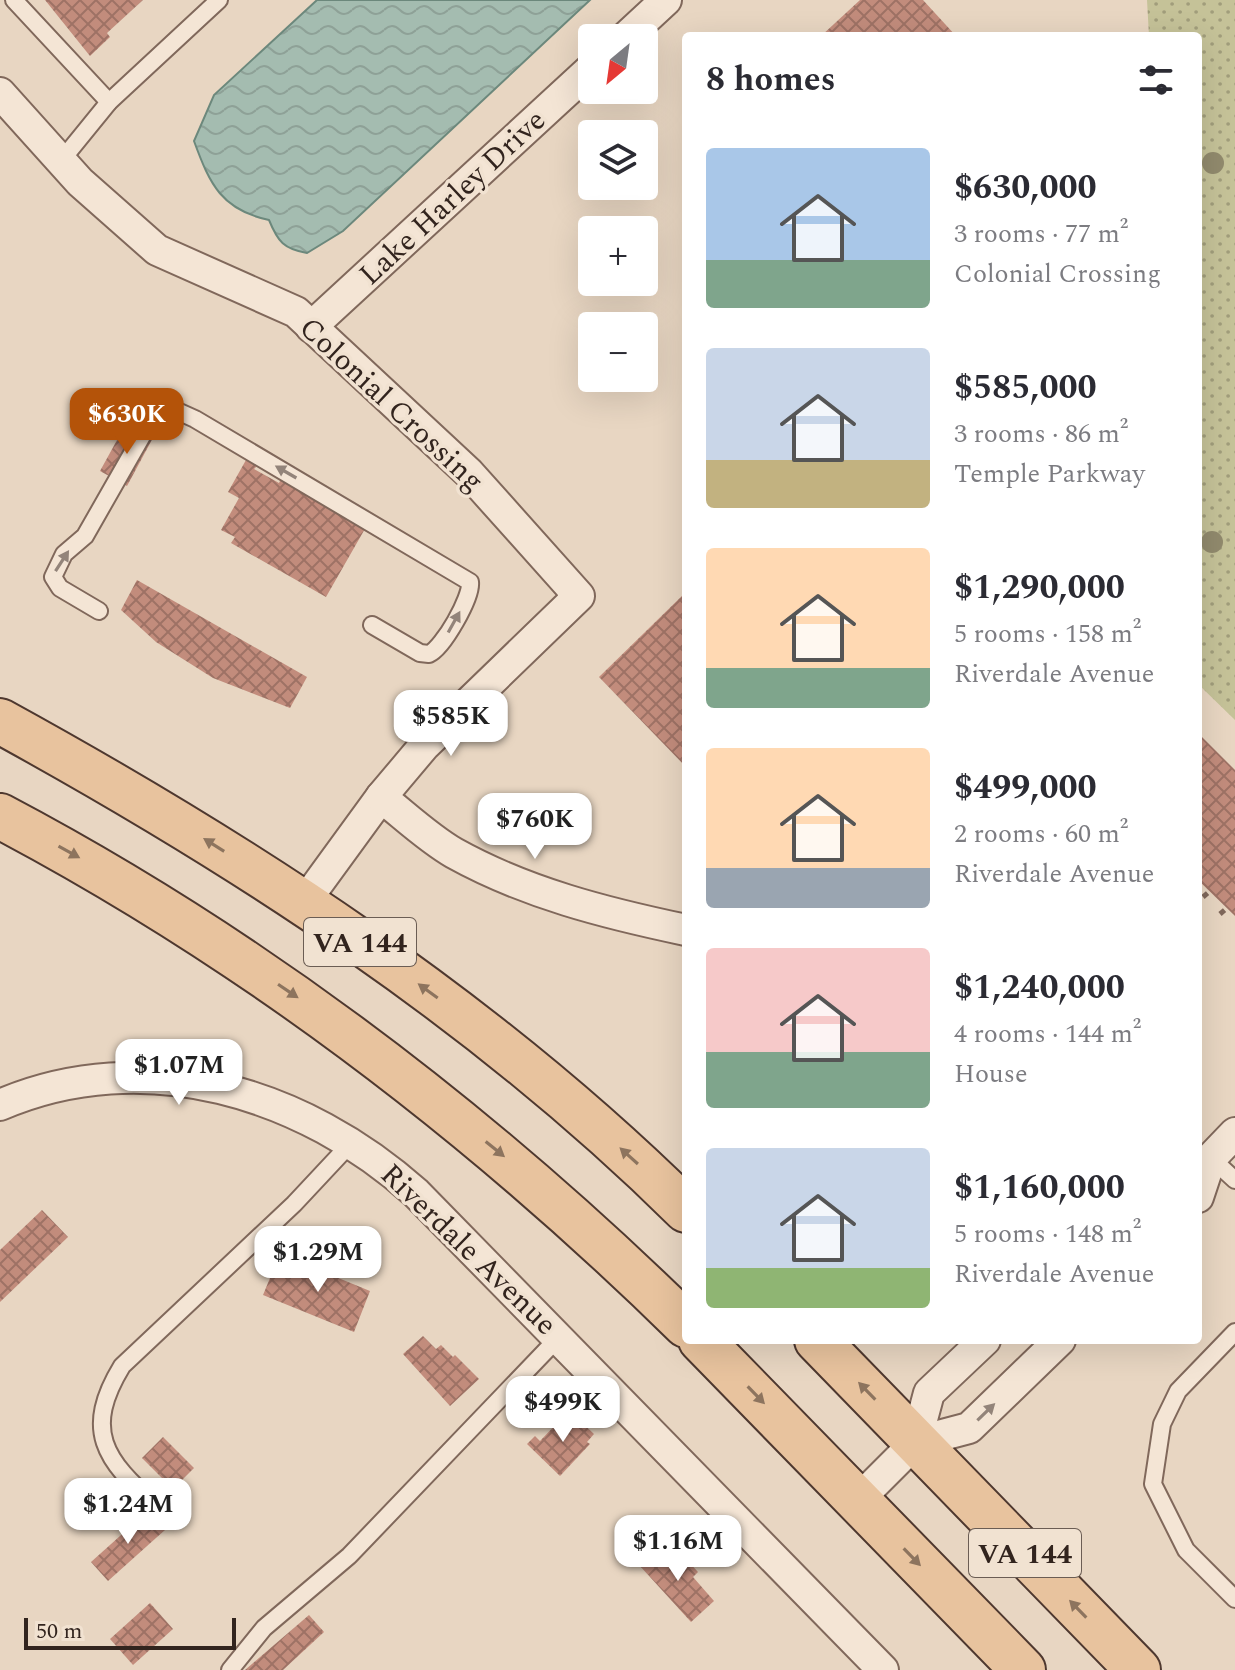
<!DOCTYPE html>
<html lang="en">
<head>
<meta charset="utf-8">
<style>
	body { margin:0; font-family:Spectral,serif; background:#f7f7f7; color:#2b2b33; height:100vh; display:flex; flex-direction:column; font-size:30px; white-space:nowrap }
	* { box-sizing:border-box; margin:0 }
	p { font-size:26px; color:#7c7c81 }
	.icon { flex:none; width:44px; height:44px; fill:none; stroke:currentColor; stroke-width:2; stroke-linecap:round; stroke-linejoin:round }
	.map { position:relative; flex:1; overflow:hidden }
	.sheet { position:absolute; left:682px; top:32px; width:520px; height:1312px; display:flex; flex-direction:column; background:#fff; border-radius:8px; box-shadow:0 8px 32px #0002 }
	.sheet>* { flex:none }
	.needle { width:52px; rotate:209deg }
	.controls { position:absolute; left:578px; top:24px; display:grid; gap:16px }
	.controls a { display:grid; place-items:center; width:80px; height:80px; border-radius:8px; background:#fff; box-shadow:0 8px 32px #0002; font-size:40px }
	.scale { position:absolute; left:24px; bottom:20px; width:212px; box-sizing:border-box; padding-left:8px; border:4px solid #32241e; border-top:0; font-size:22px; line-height:28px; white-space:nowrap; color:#32241e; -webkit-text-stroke:6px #f1e2d1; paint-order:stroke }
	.price { position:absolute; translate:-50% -68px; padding:0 18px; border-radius:16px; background:#fff; color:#222; font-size:26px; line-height:52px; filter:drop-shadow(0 2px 4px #0008) }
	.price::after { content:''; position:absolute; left:50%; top:48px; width:24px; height:18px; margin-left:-12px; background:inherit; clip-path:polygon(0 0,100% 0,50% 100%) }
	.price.active { background:#b45309; color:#fff }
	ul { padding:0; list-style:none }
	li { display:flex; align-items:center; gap:24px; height:200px; padding:0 24px }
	li span { display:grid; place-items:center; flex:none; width:224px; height:160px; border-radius:8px; color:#555 }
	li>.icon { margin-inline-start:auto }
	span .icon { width:96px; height:96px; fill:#fffc; stroke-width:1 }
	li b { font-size:34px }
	h2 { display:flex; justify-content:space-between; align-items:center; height:96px; padding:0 24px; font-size:34px }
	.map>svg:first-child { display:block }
</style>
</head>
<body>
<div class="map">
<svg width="1235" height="1670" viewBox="0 0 1235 1670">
	<defs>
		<pattern id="park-dots" width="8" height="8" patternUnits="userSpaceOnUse" patternTransform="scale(2)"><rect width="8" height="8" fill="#c5c298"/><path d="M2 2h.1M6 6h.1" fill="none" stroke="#a19d7b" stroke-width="1.8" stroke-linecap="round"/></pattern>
		<pattern id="water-waves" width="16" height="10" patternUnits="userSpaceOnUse" patternTransform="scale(2)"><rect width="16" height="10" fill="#a4bcb0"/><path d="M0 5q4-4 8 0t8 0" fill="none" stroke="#8ea197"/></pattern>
		<pattern id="building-cross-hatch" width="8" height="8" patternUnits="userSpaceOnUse" patternTransform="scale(2)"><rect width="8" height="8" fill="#c28c7c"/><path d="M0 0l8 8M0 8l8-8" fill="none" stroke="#9e7265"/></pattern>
	</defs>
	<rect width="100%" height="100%" fill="#e8d6c2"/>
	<!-- park -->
	<path fill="url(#park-dots)" d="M1147 0H1235V720L1198 684V36H1149Z"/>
	<!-- water -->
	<path fill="url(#water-waves)" stroke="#6c887c" stroke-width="2" d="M317 0H590L343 231 307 253C284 249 278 242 269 220 222 210 210 185 194 141L214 95Z"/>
	<!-- building -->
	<g fill="url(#building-cross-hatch)">
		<path d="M45 0H143L107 33 110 37 90 56Z"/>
		<path d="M860 0H923L956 36H821Z"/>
		<path d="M137 427 154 436 127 486 100 471 122 431 131 436Z"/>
		<path d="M246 460 257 466 254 469 279 483 281 479 366 527 326 597 231 543 235 537 221 530 239 498 228 492Z"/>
		<path d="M137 580 307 677 290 708 213 678 156 642 121 610Z"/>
		<path d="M686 592V767L599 677Z"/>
		<path d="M1198 733 1235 770V916L1198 880Z"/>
		<path d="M42 1210 68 1237 0 1302V1250Z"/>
		<path d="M277 1261 294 1267 297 1261 370 1291 354 1332 263 1295Z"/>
		<path d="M423 1336 436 1349 441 1345 453 1357 455 1355 479 1379 450 1406 403 1354Z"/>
		<path d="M573 1414 594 1434 587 1442 590 1444 560 1476 527 1444 535 1436 540 1441 562 1418 565 1422Z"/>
		<path d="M163 1437 194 1468 173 1489 142 1458Z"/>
		<path d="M149 1510 166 1529 108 1581 91 1562Z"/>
		<path d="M662 1545 681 1564 686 1559 698 1572 693 1577 714 1601 691 1622 640 1566Z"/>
		<path d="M150 1603 173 1629 133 1665 110 1639Z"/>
		<path d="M309 1615 324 1632 283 1670H245Z"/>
	</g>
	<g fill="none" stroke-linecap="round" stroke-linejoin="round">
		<!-- service casing -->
		<g stroke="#80685b" stroke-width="20">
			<g id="service">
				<path d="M14 0 109 102"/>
				<path d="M61 161 109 102 219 0"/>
				<path d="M99 611 60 588 53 577 64 554 85 536 154 415 164 405 195 419 470 582C472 597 443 648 429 654L420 653 372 625"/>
				<path d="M1211 1158 1235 1180"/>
				<path d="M1235 1332 1178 1391 1162 1424 1153 1484 1186 1550 1235 1599"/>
				<path d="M156 1505C104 1460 83 1430 122 1366L294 1204 352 1142"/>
				<path d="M230 1670 264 1628 349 1556 559 1337"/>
			</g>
		</g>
		<!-- minor casing -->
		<g stroke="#80685b" stroke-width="34">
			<g id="minor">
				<path d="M625 38 666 0"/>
				<path d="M0 93 80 182 157 250 296 312 469 473 579 596 424 746 381 797 303 904"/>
				<path d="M311 327 592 68"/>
				<path d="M381 797C404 815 428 838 454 853 526 893 605 913 686 930"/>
				<path d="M0 1105C144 1043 305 1093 416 1193L883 1670"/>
				<path d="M1198 1197 1211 1158 1235 1133"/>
				<path d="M916 1442 969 1428 1060 1340"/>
				<path d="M857 1501 916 1442 929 1393 985 1340"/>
			</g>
		</g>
		<!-- primary casing -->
		<g stroke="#4e382f" stroke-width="48">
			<g id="primary">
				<path d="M0 721C246 856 485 1011 686 1210"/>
				<path d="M0 816C254 950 481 1124 686 1325"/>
				<path d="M701 1340 1023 1670"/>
				<path d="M817 1340 1138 1670"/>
			</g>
		</g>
		<!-- path -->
		<g stroke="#80685b" stroke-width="5" stroke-dasharray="6 4" stroke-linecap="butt">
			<path d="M1203 897 1210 891"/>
			<path d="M1220 914 1227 908"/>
		</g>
		<!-- service -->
		<use href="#service" stroke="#f4e5d5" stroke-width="16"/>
		<!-- minor -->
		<use href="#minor" stroke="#f4e5d5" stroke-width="30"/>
		<!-- primary -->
		<use href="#primary" stroke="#e8c39e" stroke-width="44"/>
	</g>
	<!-- trees -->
	<g fill="#918a6d">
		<circle cx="1213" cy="163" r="11"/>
		<circle cx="1212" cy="542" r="11"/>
	</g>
	<!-- one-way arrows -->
	<defs><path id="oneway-solid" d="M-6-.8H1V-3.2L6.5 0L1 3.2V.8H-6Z" transform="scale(2)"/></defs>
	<g fill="#93847a">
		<use href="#oneway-solid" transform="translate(286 472) rotate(-150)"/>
		<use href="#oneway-solid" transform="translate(62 561) rotate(-57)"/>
		<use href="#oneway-solid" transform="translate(454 622) rotate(-61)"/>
		<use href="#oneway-solid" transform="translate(986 1412) rotate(-44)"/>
	</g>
	<g fill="#8d745e">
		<use href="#oneway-solid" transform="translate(214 845) rotate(-148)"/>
		<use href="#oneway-solid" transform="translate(69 852) rotate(29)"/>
		<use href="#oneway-solid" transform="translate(288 991) rotate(34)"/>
		<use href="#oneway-solid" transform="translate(428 991) rotate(-144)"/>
		<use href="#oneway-solid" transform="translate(495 1149) rotate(39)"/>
		<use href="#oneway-solid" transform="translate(629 1156) rotate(-138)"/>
		<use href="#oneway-solid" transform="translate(867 1391) rotate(-134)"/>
		<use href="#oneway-solid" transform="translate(756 1395) rotate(46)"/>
		<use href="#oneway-solid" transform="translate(912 1557) rotate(46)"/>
		<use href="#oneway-solid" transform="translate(1078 1609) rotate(-134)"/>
	</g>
	<g text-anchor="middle" stroke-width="7" stroke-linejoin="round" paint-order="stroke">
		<!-- shield labels -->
		<g fill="#f1e2d1" stroke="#6b5d54" stroke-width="2">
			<rect x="304" y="918" width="112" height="48" rx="6"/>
			<rect x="969" y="1529" width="112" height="48" rx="6"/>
		</g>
		<g font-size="28" font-weight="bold" fill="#32241e">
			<text x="360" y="952">VA 144</text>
			<text x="1025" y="1563">VA 144</text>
		</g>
		<!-- street labels -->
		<g font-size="30" fill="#32241e" stroke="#f1e2d1">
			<text transform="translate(452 197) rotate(-43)" y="10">Lake Harley Drive</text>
			<text transform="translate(392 404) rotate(43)" y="10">Colonial Crossing</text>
			<text transform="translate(469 1249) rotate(44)" y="10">Riverdale Avenue</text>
		</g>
	</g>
</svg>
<div class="controls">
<a><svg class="needle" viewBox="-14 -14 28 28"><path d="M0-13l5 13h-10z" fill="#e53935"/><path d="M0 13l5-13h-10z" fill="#7c7c81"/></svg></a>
<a><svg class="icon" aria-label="layers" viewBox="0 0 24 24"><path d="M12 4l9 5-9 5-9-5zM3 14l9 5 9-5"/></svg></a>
<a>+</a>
<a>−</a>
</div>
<div class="scale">50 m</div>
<b class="price active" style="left:127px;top:456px">$630K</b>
<b class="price" style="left:451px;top:758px">$585K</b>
<b class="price" style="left:535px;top:861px">$760K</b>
<b class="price" style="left:179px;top:1107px">$1.07M</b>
<b class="price" style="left:318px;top:1294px">$1.29M</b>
<b class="price" style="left:563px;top:1444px">$499K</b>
<b class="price" style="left:128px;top:1546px">$1.24M</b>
<b class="price" style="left:678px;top:1583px">$1.16M</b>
<section class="sheet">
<h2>8 homes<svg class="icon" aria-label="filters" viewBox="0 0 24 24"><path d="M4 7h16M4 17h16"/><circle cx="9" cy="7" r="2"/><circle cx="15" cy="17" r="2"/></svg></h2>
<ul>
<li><span style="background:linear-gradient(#a9c7e8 70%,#7fa58c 0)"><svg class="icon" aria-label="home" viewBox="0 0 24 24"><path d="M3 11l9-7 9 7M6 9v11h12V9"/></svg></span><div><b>$630,000</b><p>3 rooms · 77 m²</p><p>Colonial Crossing</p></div></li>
<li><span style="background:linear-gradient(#c9d6e8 70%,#c2b280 0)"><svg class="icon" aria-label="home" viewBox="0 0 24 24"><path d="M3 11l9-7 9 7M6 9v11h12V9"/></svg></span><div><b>$585,000</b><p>3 rooms · 86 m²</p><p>Temple Parkway</p></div></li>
<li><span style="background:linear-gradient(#ffd9b3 75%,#7fa58c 0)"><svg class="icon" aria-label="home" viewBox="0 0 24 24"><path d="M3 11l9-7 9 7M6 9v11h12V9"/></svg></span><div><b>$1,290,000</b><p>5 rooms · 158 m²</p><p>Riverdale Avenue</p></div></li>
<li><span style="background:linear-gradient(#ffd9b3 75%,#9aa5b1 0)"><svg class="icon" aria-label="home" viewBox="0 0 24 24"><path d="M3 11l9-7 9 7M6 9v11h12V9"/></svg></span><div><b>$499,000</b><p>2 rooms · 60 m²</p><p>Riverdale Avenue</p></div></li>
<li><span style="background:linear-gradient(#f6c9c9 65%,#7fa58c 0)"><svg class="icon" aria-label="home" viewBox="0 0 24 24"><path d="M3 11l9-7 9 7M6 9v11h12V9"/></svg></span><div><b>$1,240,000</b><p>4 rooms · 144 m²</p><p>House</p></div></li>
<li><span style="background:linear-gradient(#c9d6e8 75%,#8fb573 0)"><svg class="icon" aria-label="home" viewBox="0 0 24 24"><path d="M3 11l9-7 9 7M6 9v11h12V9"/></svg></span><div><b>$1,160,000</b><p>5 rooms · 148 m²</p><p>Riverdale Avenue</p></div></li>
</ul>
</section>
</div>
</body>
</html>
